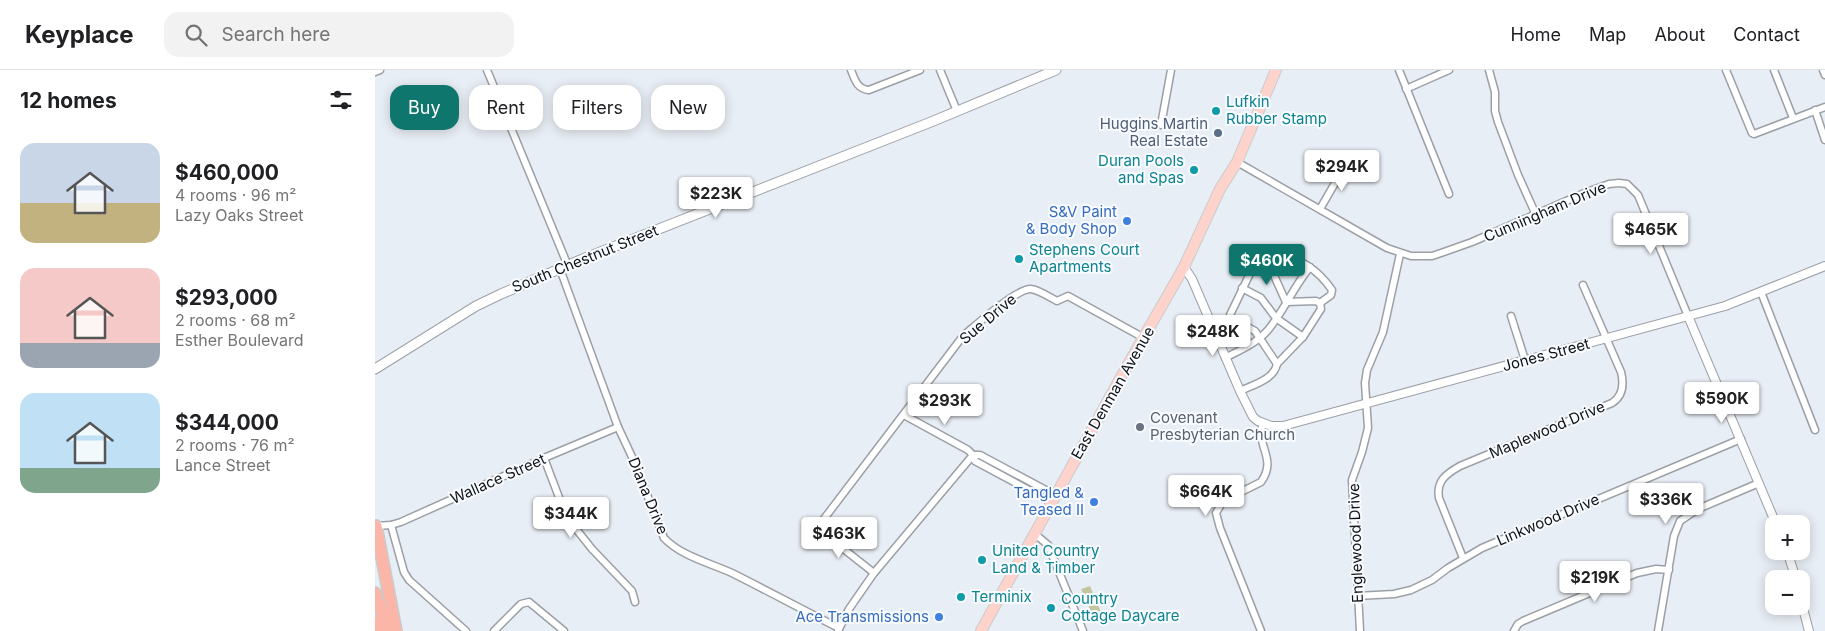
<!DOCTYPE html>
<html lang="en">
<head>
<meta charset="utf-8">
<style>
	body { margin:0; font-family:Inter,sans-serif; background:#f2f2f2; color:#202124; height:100vh; display:flex; flex-direction:column; font-size:19px; white-space:nowrap }
	* { box-sizing:border-box; margin:0 }
	p { font-size:16px; color:#757577 }
	.icon { flex:none; width:28px; height:28px; fill:none; stroke:currentColor; stroke-width:2; stroke-linecap:round; stroke-linejoin:round }
	.map { position:relative; flex:1; overflow:hidden }
	.drawer { display:flex; flex-direction:column; background:#fff; width:375px }
	.drawer>* { flex:none }
	.top-card { position:absolute; left:15px; top:15px; width:475px; height:45px; display:flex; gap:10px }
	.fabs { position:absolute; left:1390px; top:445px; display:grid; gap:10px }
	.fabs a { display:grid; place-items:center; width:45px; height:45px; border-radius:10px; background:#fff; box-shadow:0 2px 12px #0003; font-size:25px }
	.price { position:absolute; translate:-50% -42px; padding:0 11px; border-radius:5px; background:#fff; color:#222; font-size:16px; line-height:32px; filter:drop-shadow(0 1px 2px #0008) }
	.price::after { content:''; position:absolute; left:50%; top:30px; width:15px; height:11px; margin-left:-8px; background:inherit; clip-path:polygon(0 0,100% 0,50% 100%) }
	.price.selected { background:#0f766e; color:#fff }
	ul { padding:0; list-style:none }
	li { display:flex; align-items:center; gap:15px; height:125px; padding:0 20px }
	li span { display:grid; place-items:center; flex:none; width:140px; height:100px; border-radius:15px; color:#555 }
	li>.icon { margin-inline-start:auto }
	span .icon { width:60px; height:60px; fill:#fffc; stroke-width:1 }
	li b { font-size:21px }
	h2 { display:flex; justify-content:space-between; align-items:center; height:60px; padding:0 20px; font-size:21px }
	.tag { padding:0 18px; border-radius:15px; background:#fff; box-shadow:0 2px 12px #0003; font-size:18px; line-height:45px }
	.tag.selected { background:#0f766e; color:#fff }
	header { display:flex; align-items:center; gap:30px; box-sizing:border-box; height:70px; padding:0 25px; background:#fff; border-bottom:1px solid #e0e0e0 }
	header strong { font-size:24px }
	nav { display:flex; gap:28px; margin-inline-start:auto; font-size:18px }
	.search { width:350px; height:45px; background:#f2f2f2; display:flex; align-items:center; gap:12px; box-sizing:border-box; padding:0 18px; border-radius:15px; color:#757577; font-size:19px }
	main { display:flex; flex:1; min-height:0 }
	.map>svg:first-child { display:block }
</style>
</head>
<body>
<header>
<strong>Keyplace</strong>
<div class="search"><svg class="icon" aria-label="search" viewBox="0 0 24 24"><circle cx="10" cy="10" r="6"/><path d="M15 15l6 6"/></svg>Search here</div>
<nav><a>Home</a><a>Map</a><a>About</a><a>Contact</a></nav>
</header>
<main>
<section class="drawer">
<h2>12 homes<svg class="icon" aria-label="filters" viewBox="0 0 24 24"><path d="M4 7h16M4 17h16"/><circle cx="9" cy="7" r="2"/><circle cx="15" cy="17" r="2"/></svg></h2>
<ul>
<li><span style="background:linear-gradient(#c9d6e8 60%,#c2b280 0)"><svg class="icon" aria-label="home" viewBox="0 0 24 24"><path d="M3 11l9-7 9 7M6 9v11h12V9"/></svg></span><div><b>$460,000</b><p>4 rooms · 96 m²</p><p>Lazy Oaks Street</p></div></li>
<li><span style="background:linear-gradient(#f6c9c9 75%,#9aa5b1 0)"><svg class="icon" aria-label="home" viewBox="0 0 24 24"><path d="M3 11l9-7 9 7M6 9v11h12V9"/></svg></span><div><b>$293,000</b><p>2 rooms · 68 m²</p><p>Esther Boulevard</p></div></li>
<li><span style="background:linear-gradient(#bfe0f5 75%,#7fa58c 0)"><svg class="icon" aria-label="home" viewBox="0 0 24 24"><path d="M3 11l9-7 9 7M6 9v11h12V9"/></svg></span><div><b>$344,000</b><p>2 rooms · 76 m²</p><p>Lance Street</p></div></li>
</ul>
</section>
<div class="map">
<svg width="1450" height="561" viewBox="0 0 1450 561">
	<rect width="100%" height="100%" fill="#e8eef5"/>
	<!-- green -->
	<path fill="#c2c69e" d="M715 516 726 542 718 546 706 519Z"/>
	<g fill="none" stroke-linecap="round" stroke-linejoin="round">
		<!-- minor casing -->
		<g stroke="#9ba0a6" stroke-width="9">
			<g id="minor">
				<path d="M112 0 193 196"/>
				<path d="M476 0C480 10 482 19 494 20L545 0"/>
				<path d="M565 0 582 41"/>
				<path d="M1024 0 1074 124"/>
				<path d="M1114 0 1120 22V41L1123 52 1143 105 1161 145"/>
				<path d="M1351 0 1377 63 1379 64 1450 37"/>
				<path d="M1399 0 1418 48"/>
				<path d="M1448 0 1450 5"/>
				<path d="M0 2 5 0"/>
				<path d="M1031 19 1074 0"/>
				<path d="M1440 40 1450 70"/>
				<path d="M786 55 796 0"/>
				<path d="M862 92 1012 178 1036 186H1057L1066 183 1097 172 1212 122 1234 114 1244 113 1252 114 1263 125 1313 246"/>
				<path d="M945 139 971 94"/>
				<path d="M893 192 911 232"/>
				<path d="M185 199 243 357 258 389 289 468C306 486 335 493 357 503 393 521 428 540 464 558"/>
				<path d="M867 218 886 228 901 248 928 267 902 294"/>
				<path d="M1386 222 1440 360"/>
				<path d="M1136 246 1150 290"/>
				<path d="M928 267 946 239 945 233"/>
				<path d="M850 288C865 280 882 273 893 260 909 241 919 216 935 197"/>
				<path d="M865 321C877 315 899 310 902 294L880 261 857 249 855 245 881 191 893 192 901 185C924 186 944 201 957 220L956 225 945 233 941 231 911 232"/>
				<path d="M529 345 593 380 598 385 600 391 676 432"/>
				<path d="M598 385H605L680 425"/>
				<path d="M169 388 185 430 201 459 217 479 257 521 260 532"/>
				<path d="M16 455 29 502 34 510 91 561"/>
				<path d="M1 456 16 455 26 452 169 388 243 357"/>
				<path d="M660 464 673 475 708 561"/>
				<path d="M1088 488 1064 428C1061 411 1071 404 1085 396L1237 333C1248 326 1249 314 1246 302L1208 215"/>
				<path d="M499 503 442 458 588 266C600 256 642 218 656 219 664 220 674 227 682 231L693 226 769 268"/>
				<path d="M982 526 1019 524 1036 520 1057 510 1073 498 1107 478 1366 369"/>
				<path d="M119 561 146 534 154 532 189 561"/>
				<path d="M463 561 474 539 499 503 598 385"/>
				<path d="M886 561 845 458 841 443 848 431 886 412C903 388 880 377 888 353"/>
				<path d="M985 561 977 410 987 382 993 358 990 313 992 300 1008 262 1025 184"/>
				<path d="M1139 561 1143 554 1148 551 1262 503 1281 499 1294 500"/>
				<path d="M1283 561 1299 466 1305 451 1323 439 1384 413"/>
			</g>
		</g>
		<!-- tertiary casing -->
		<g stroke="#9ba0a6" stroke-width="10">
			<g id="tertiary">
				<path d="M809 197 817 209 865 321 878 347 883 351 896 356H908L1350 236 1450 196"/>
				<path d="M1313 246 1401 454"/>
				<path d="M1412 481 1421 509"/>
				<path d="M1426 531 1434 561"/>
			</g>
		</g>
		<!-- secondary casing -->
		<g stroke="#9ba0a6" stroke-width="11">
			<path id="secondary" d="M0 299 101 236 126 224 210 188 556 52 681 0"/>
		</g>
		<!-- primary casing -->
		<g stroke="#cbcbcc" stroke-width="12">
			<path id="primary" d="M606 561 751 298 809 197 845 119 862 92 901 0"/>
		</g>
		<!-- motorway casing -->
		<g stroke="#cbcbcc" stroke-width="14">
			<g id="motorway">
				<path d="M1 456 21 561"/>
				<path d="M0 523 13 561"/>
				<path d="M0 552 3 561"/>
			</g>
		</g>
		<!-- minor -->
		<use href="#minor" stroke="#fff" stroke-width="6"/>
		<!-- tertiary -->
		<use href="#tertiary" stroke="#fff" stroke-width="8"/>
		<!-- secondary -->
		<use href="#secondary" stroke="#fff" stroke-width="9"/>
		<!-- primary -->
		<use href="#primary" stroke="#fdd3cb" stroke-width="10"/>
		<!-- motorway -->
		<use href="#motorway" stroke="#fbb6a8" stroke-width="11"/>
	</g>
	<!-- markers -->
	<g fill="#0f9aa8" stroke="#f8fbff" stroke-width="2">
		<circle cx="841" cy="41" r="5"/>
		<circle cx="819" cy="100" r="5"/>
		<circle cx="644" cy="189" r="5"/>
		<circle cx="607" cy="490" r="5"/>
		<circle cx="586" cy="527" r="5"/>
		<circle cx="676" cy="538" r="5"/>
	</g>
	<circle fill="#5c6f8a" stroke="#f8fbff" stroke-width="2" cx="843" cy="63" r="5"/>
	<g fill="#3f7fe0" stroke="#f8fbff" stroke-width="2">
		<circle cx="752" cy="151" r="5"/>
		<circle cx="719" cy="432" r="5"/>
		<circle cx="564" cy="547" r="5"/>
	</g>
	<circle fill="#6b7280" stroke="#f8fbff" stroke-width="2" cx="765" cy="357" r="5"/>
	<g text-anchor="middle" stroke-width="4" stroke-linejoin="round" paint-order="stroke">
		<!-- culture labels -->
		<g font-size="15" fill="#0d838f" stroke="#f8fbff" text-anchor="start">
			<text x="851" y="37">Lufkin<tspan x="851" dy="17">Rubber Stamp</tspan></text>
			<text x="809" y="96" text-anchor="end">Duran Pools<tspan x="809" dy="17">and Spas</tspan></text>
			<text x="654" y="185">Stephens Court<tspan x="654" dy="17">Apartments</tspan></text>
			<text x="617" y="486">United Country<tspan x="617" dy="17">Land &amp; Timber</tspan></text>
			<text x="596" y="532">Terminix</text>
			<text x="686" y="534">Country<tspan x="686" dy="17">Cottage Daycare</tspan></text>
		</g>
		<!-- service labels -->
		<g font-size="15" fill="#4e5e75" stroke="#f8fbff" text-anchor="end">
			<text x="833" y="59">Huggins Martin<tspan x="833" dy="17">Real Estate</tspan></text>
		</g>
		<!-- shop labels -->
		<g font-size="15" fill="#366cbe" stroke="#f8fbff" text-anchor="end">
			<text x="742" y="147">S&amp;V Paint<tspan x="742" dy="17">&amp; Body Shop</tspan></text>
			<text x="709" y="428">Tangled &amp;<tspan x="709" dy="17">Teased II</tspan></text>
			<text x="554" y="552">Ace Transmissions</text>
		</g>
		<!-- street labels -->
		<g font-size="15" fill="#111315" stroke="#f8fbff">
			<text transform="translate(1170 142) rotate(-23)" y="5">Cunningham Drive</text>
			<text transform="translate(210 189) rotate(-22)" y="5">South Chestnut Street</text>
			<text transform="translate(613 249) rotate(-40)" y="5">Sue Drive</text>
			<text transform="translate(1171 285) rotate(-15)" y="5">Jones Street</text>
			<text transform="translate(738 323) rotate(-60)" y="5">East Denman Avenue</text>
			<text transform="translate(1172 360) rotate(-23)" y="5">Maplewood Drive</text>
			<text transform="translate(123 409) rotate(-24)" y="5">Wallace Street</text>
			<text transform="translate(273 426) rotate(68)" y="5">Diana Drive</text>
			<text transform="translate(1173 450) rotate(-23)" y="5">Linkwood Drive</text>
			<text transform="translate(981 473) rotate(-92)" y="5">Englewood Drive</text>
		</g>
		<!-- worship labels -->
		<g font-size="15" fill="#5b616d" stroke="#f8fbff" text-anchor="start">
			<text x="775" y="353">Covenant<tspan x="775" dy="17">Presbyterian Church</tspan></text>
		</g>
	</g>
</svg>
<div class="fabs">
<a>+</a>
<a>−</a>
</div>
<b class="price" style="left:967px;top:122px">$294K</b>
<b class="price" style="left:341px;top:149px">$223K</b>
<b class="price" style="left:1276px;top:185px">$465K</b>
<b class="price selected" style="left:892px;top:216px">$460K</b>
<b class="price" style="left:838px;top:287px">$248K</b>
<b class="price" style="left:1347px;top:354px">$590K</b>
<b class="price" style="left:570px;top:356px">$293K</b>
<b class="price" style="left:831px;top:447px">$664K</b>
<b class="price" style="left:1291px;top:455px">$336K</b>
<b class="price" style="left:196px;top:469px">$344K</b>
<b class="price" style="left:464px;top:489px">$463K</b>
<b class="price" style="left:1220px;top:533px">$219K</b>
<div class="top-card">
<a class="tag selected">Buy</a>
<a class="tag">Rent</a>
<a class="tag">Filters</a>
<a class="tag">New</a>
</div>
</div>
</main>
</body>
</html>
